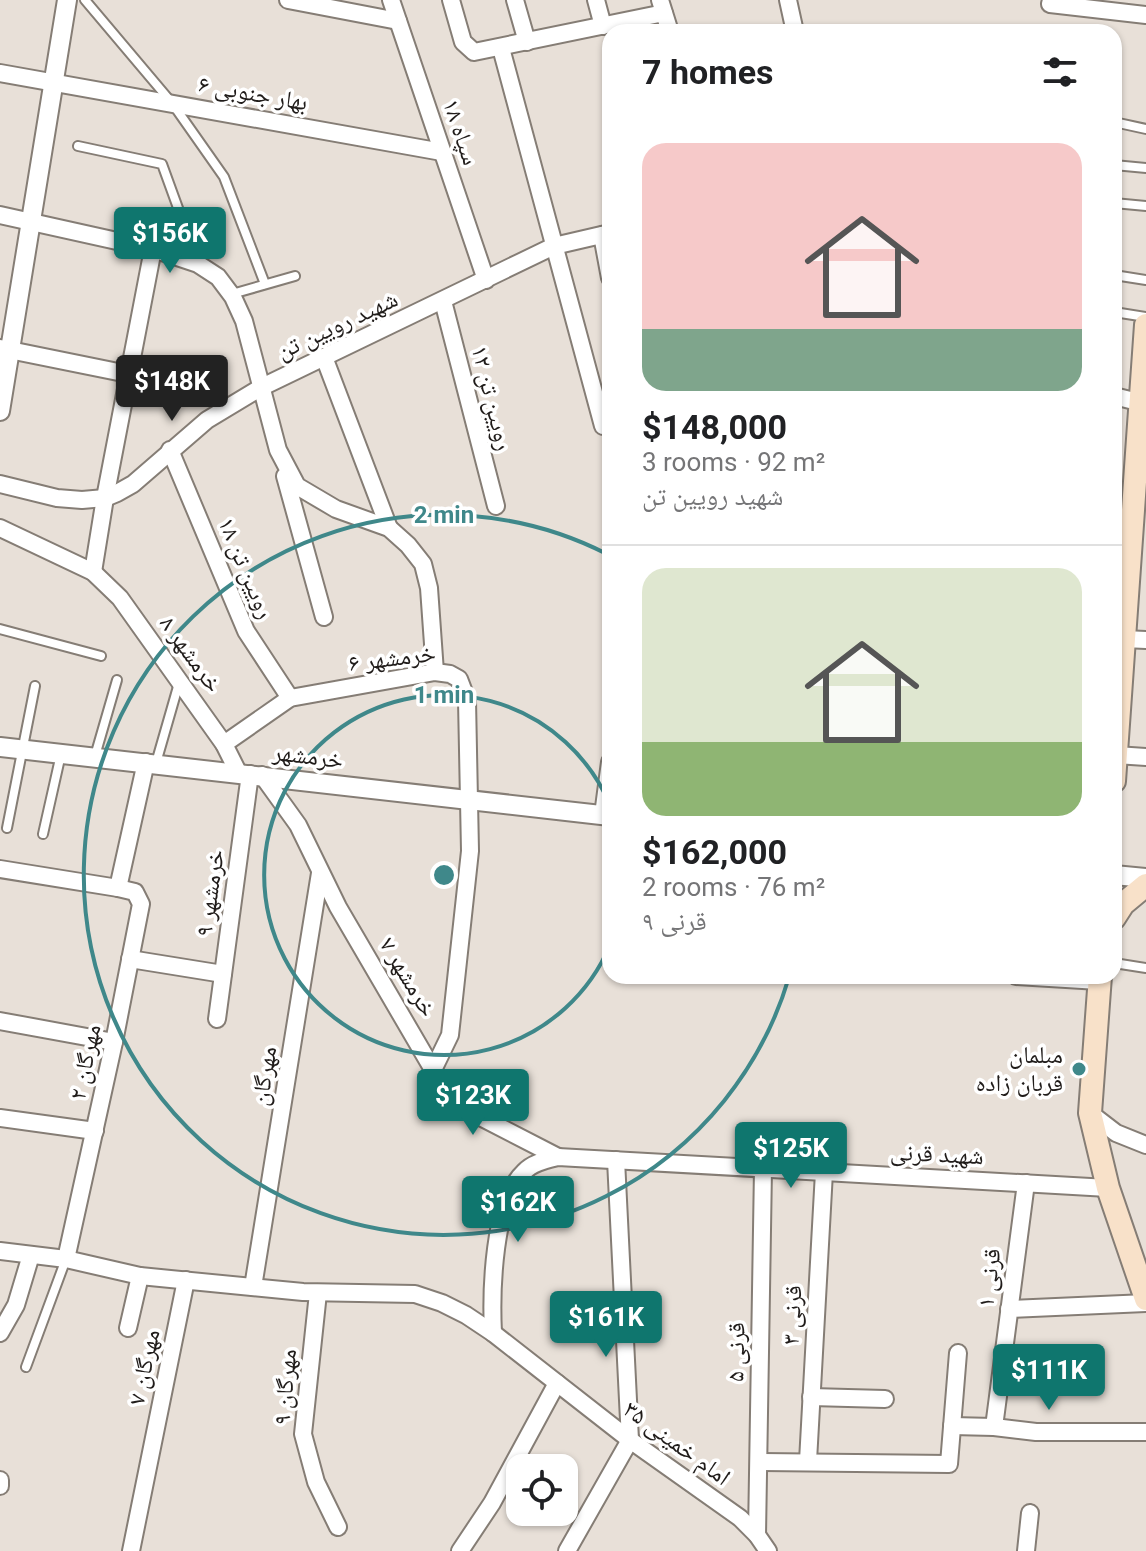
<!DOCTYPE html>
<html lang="en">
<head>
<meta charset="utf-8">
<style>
	body { margin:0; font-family:Roboto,"Noto Naskh Arabic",sans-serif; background:#f6f6f6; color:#202124; height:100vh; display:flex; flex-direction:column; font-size:30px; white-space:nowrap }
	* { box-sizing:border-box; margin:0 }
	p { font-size:26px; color:#757577 }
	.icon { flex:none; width:44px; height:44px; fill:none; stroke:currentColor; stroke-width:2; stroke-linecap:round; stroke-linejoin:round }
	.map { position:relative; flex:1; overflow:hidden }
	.side { position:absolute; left:602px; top:24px; width:520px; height:960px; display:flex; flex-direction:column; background:#fff; border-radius:24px; box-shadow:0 2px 6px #0004 }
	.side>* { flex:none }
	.controls { position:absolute; left:506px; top:1454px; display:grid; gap:16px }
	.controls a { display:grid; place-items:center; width:72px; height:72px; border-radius:16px; background:#fff; box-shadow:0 2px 6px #0004; font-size:40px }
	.price { position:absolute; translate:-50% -68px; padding:0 18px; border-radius:8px; background:#0f766e; color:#fff; font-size:26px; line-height:52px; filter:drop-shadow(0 2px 4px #0008) }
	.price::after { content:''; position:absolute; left:50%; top:48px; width:24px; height:18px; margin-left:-12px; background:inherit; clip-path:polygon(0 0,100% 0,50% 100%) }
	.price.selected { background:#222; color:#fff }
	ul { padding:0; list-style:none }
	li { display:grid; align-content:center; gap:16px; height:424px; padding:0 40px }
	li+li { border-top:2px solid #e0e0e0 }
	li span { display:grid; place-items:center; height:248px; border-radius:24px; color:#555 }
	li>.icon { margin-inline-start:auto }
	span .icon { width:144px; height:144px; fill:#fffc; stroke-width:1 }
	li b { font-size:34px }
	h2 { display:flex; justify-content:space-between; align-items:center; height:96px; padding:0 40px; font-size:34px }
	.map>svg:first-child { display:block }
</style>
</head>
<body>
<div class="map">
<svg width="1146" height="1551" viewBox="0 0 1146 1551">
	<rect width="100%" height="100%" fill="#e8e0d8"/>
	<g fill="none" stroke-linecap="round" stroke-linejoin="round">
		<!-- service casing -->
		<g stroke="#857d75" stroke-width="12">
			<g id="service">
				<path d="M85 0 172 103 224 177 265 284"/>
				<path d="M1114 122 1146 129"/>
				<path d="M78 146 162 164 198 263"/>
				<path d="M1114 165 1146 168"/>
				<path d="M1114 203 1146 206"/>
				<path d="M1114 275 1146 280"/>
				<path d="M232 294 295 276"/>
				<path d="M1114 312 1146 317"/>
				<path d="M0 629 101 656"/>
				<path d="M95 756 117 680"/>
				<path d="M156 763 179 683"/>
				<path d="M7 828 35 686"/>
				<path d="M43 834 61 754"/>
				<path d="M1114 963 1146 968"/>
				<path d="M26 1367 66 1259"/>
			</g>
		</g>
		<!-- minor casing -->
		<g stroke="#857d75" stroke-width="20">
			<g id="minor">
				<path d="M288 0 398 21"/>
				<path d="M391 0 486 280"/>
				<path d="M451 0 463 42 474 52 664 13"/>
				<path d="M515 0 527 42"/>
				<path d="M596 0 603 26"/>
				<path d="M660 0 670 32"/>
				<path d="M788 0 795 32"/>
				<path d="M1051 0 1050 4 1146 15"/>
				<path d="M501 48 603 426 610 425"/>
				<path d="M0 73 442 152"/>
				<path d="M0 215 153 249 198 264 218 277 233 297 244 321 278 450 297 486 336 509 389 528 408 545 423 564 429 588 435 672"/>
				<path d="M602 235 610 278"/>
				<path d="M443 301 496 506"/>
				<path d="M0 348 128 374"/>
				<path d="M324 357 389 528"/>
				<path d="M1114 396 1146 404"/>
				<path d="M170 450 246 631 290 698"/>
				<path d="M285 476 324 617"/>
				<path d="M0 484 57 498 82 500 105 498 117 493 133 484 207 420 260 388 554 246 610 233"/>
				<path d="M0 528 93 572 120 598 224 744 238 772"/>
				<path d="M93 572 105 498 153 249"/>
				<path d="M1124 639 1146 640"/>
				<path d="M224 744 290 698 435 672 450 674 459 679 467 700 470 851 450 1035 434 1068"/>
				<path d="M1116 755 1146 757"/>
				<path d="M262 775 298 825 338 907 446 1092 459 1106 558 1157"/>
				<path d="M603 815 610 762"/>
				<path d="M0 869 118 888 135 892 141 904 114 1042 66 1259"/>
				<path d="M118 888 146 762"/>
				<path d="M130 959 223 974"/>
				<path d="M1016 976 1099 981"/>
				<path d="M217 1019 250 774"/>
				<path d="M0 1021 114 1042"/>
				<path d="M1090 1113 1116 1133 1146 1145"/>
				<path d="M0 1118 95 1131"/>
				<path d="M0 1251 66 1259 140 1276 303 1292 415 1294 442 1303 466 1315 493 1333 630 1440 740 1518 757 1535 768 1551"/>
				<path d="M253 1287 320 873"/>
				<path d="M318 1293 303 1434 316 1482 338 1527"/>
				<path d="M1009 1309 1146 1303"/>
				<path d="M128 1328 140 1276"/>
				<path d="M0 1333 16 1305 31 1255"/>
				<path d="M493 1333C491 1292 493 1201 524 1172 532 1163 546 1160 558 1157L1108 1188"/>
				<path d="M811 1397 885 1399"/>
				<path d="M952 1426 994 1427 1036 1432H1146"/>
				<path d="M994 1427 1026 1183"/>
				<path d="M808 1461 824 1172"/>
				<path d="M759 1462 949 1464 958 1353"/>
				<path d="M0 1480V1486"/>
				<path d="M757 1535 763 1169"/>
				<path d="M131 1551 186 1280"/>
				<path d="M460 1551 492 1503 557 1383"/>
				<path d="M567 1551 630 1440 616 1160"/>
				<path d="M1026 1551 1030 1513"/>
			</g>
		</g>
		<!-- tertiary casing -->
		<g stroke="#857d75" stroke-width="22">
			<g id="tertiary">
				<path d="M0 411 67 0"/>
				<path d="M0 747 610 816"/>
				<path d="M1114 875 1146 878"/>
			</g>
		</g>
		<!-- secondary casing -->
		<g stroke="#857d75" stroke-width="26">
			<g id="secondary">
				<path d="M1114 781 1146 325"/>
				<path d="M1114 918 1123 904 1146 885"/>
				<path d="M1100 976 1090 1113 1108 1188 1146 1299"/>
			</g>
		</g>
		<!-- service -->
		<use href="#service" stroke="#fff" stroke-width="8"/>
		<!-- minor -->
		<use href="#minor" stroke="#fff" stroke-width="16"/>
		<!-- tertiary -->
		<use href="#tertiary" stroke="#fff" stroke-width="18"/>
		<!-- secondary -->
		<use href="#secondary" stroke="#f8e1c9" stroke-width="22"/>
	</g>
	<!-- distance rings -->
	<g fill="none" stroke="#3f888a" stroke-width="4">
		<path d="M610 945A180 180 0 1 1 610 805"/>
		<path d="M789 977A360 360 0 1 1 607 554"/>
	</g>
	<!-- markers -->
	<circle fill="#3f888a" stroke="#fff" stroke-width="3" cx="1079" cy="1069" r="8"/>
	<g text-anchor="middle" stroke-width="7" stroke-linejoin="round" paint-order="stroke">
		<!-- street labels -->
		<g font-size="24" fill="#201c1a" stroke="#fff">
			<text transform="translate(253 93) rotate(10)" y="8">بهار جنوبی ۶</text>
			<text transform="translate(461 132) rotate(71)" y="8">سپاه ۱۸</text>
			<text transform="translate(337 325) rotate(-25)" y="8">شهید رویین تن</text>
			<text transform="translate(492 398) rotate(76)" y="8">رویین تن ۱۲</text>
			<text transform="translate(246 568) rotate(67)" y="8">رویین تن ۱۸</text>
			<text transform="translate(191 654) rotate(54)" y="8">خرمشهر ۸</text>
			<text transform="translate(392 658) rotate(-7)" y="8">خرمشهر ۶</text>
			<text transform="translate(308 756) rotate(7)" y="8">خرمشهر</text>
			<text transform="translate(210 893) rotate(-82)" y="8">خرمشهر ۹</text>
			<text transform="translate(408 977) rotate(59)" y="8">خرمشهر ۷</text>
			<text transform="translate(85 1062) rotate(-78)" y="8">مهرگان ۲</text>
			<text transform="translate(264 1076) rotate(-81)" y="8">مهرگان</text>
			<text transform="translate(937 1154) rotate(3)" y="8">شهید قرنی</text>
			<text transform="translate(989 1278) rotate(-83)" y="8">قرنی ۱</text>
			<text transform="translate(792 1315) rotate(-87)" y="8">قرنی ۳</text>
			<text transform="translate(736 1352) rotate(-89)" y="8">قرنی ۵</text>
			<text transform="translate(144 1367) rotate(-78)" y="8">مهرگان ۷</text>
			<text transform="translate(285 1387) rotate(-85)" y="8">مهرگان ۹</text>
			<text transform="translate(677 1443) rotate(36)" y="8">امام خمینی ۳۵</text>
		</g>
		<!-- poi labels -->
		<g font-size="24" fill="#201c1a" stroke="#fff" text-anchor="end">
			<text x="1063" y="1063">مبلمان<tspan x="1063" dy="28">قربان زاده</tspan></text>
		</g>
	</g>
	<circle cx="444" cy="875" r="12" fill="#3f888a" stroke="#fff" stroke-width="4"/>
	<g font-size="24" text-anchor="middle" font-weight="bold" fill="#3f888a" stroke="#fff" stroke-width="7" stroke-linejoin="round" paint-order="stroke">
		<text x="444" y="523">2 min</text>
		<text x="444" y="703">1 min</text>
	</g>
</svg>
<div class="controls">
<a><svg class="icon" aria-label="locate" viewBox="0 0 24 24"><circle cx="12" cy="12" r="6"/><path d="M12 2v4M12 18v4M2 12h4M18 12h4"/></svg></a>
</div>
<b class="price" style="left:170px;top:275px">$156K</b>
<b class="price selected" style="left:172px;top:423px">$148K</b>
<b class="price" style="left:473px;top:1137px">$123K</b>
<b class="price" style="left:791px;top:1190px">$125K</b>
<b class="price" style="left:518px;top:1244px">$162K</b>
<b class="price" style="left:606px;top:1359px">$161K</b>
<b class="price" style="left:1049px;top:1412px">$111K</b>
<section class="side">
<h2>7 homes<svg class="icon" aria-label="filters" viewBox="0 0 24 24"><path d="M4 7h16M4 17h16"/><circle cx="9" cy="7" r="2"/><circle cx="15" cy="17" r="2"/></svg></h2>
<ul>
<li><span style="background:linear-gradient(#f6c9c9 75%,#7fa58c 0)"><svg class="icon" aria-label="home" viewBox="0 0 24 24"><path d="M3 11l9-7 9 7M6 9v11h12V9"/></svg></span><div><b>$148,000</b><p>3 rooms · 92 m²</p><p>شهید رویین تن</p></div></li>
<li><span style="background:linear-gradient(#dfe7d0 70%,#8fb573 0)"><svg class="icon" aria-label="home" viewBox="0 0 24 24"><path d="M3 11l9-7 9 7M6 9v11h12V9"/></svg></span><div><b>$162,000</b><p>2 rooms · 76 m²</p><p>قرنی ۹</p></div></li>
</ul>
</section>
</div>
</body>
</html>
